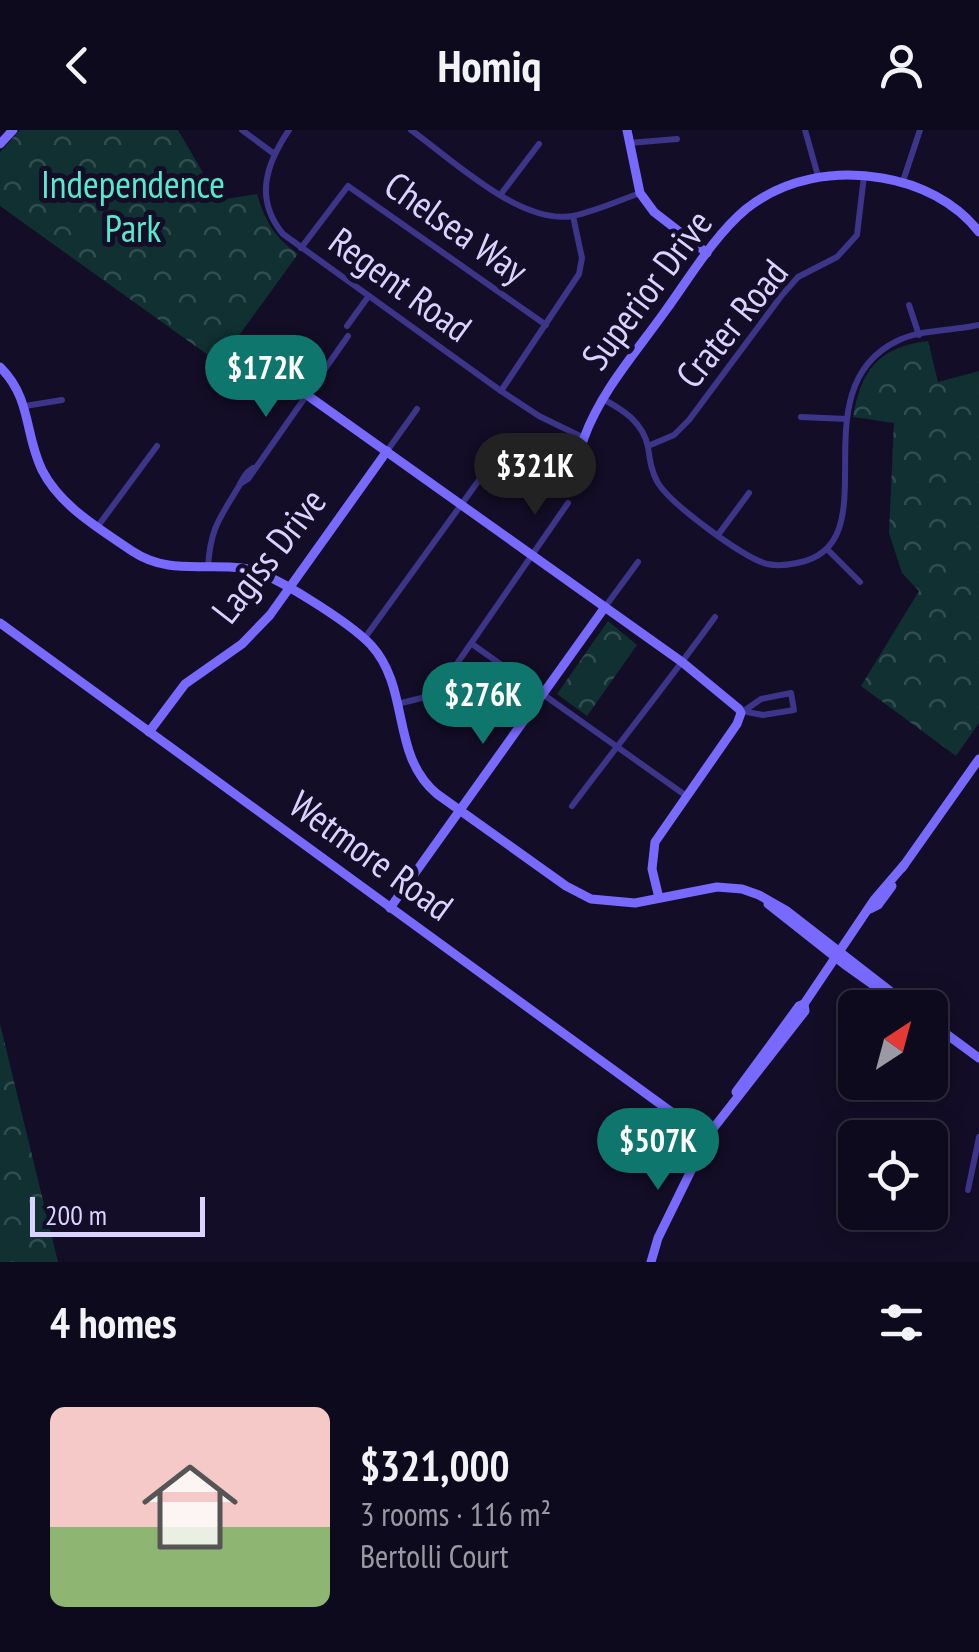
<!DOCTYPE html>
<html lang="en">
<head>
<meta charset="utf-8">
<style>
	body { margin:0; font-family:"PT Sans Narrow",sans-serif; background:#1c182a; color:#f1f3f6; height:100vh; display:flex; flex-direction:column; font-size:38px; white-space:nowrap }
	* { box-sizing:border-box; margin:0 }
	p { font-size:32px; color:#9b9aa4 }
	.icon { flex:none; width:55px; height:55px; fill:none; stroke:currentColor; stroke-width:2; stroke-linecap:round; stroke-linejoin:round }
	.map { position:relative; height:1132px; overflow:hidden }
	.sheet { display:flex; flex-direction:column; background:#0e0a1d; flex:1 }
	.sheet>* { flex:none }
	.needle { width:65px; rotate:36deg }
	.fabs { position:absolute; left:838px; top:860px; display:grid; gap:20px }
	.fabs a { display:grid; place-items:center; width:110px; height:110px; border-radius:15px; background:#0e0a1d; box-shadow:0 5px 25px #0003,0 0 0 2px #2e2b3b; font-size:50px }
	.scale { position:absolute; left:30px; bottom:25px; width:175px; box-sizing:border-box; padding-left:10px; border:5px solid #dbd3ff; border-top:0; font-size:28px; line-height:35px; white-space:nowrap; color:#dbd3ff; -webkit-text-stroke:8px #130d27; paint-order:stroke }
	.price { position:absolute; translate:-50% -85px; padding:0 22px; border-radius:35px; background:#0f766e; color:#fff; font-size:32px; line-height:65px; filter:drop-shadow(0 2px 5px #0008) }
	.price::after { content:''; position:absolute; left:50%; top:60px; width:30px; height:22px; margin-left:-15px; background:inherit; clip-path:polygon(0 0,100% 0,50% 100%) }
	.price.on { background:#222; color:#fff }
	ul { padding:0; list-style:none }
	li { display:flex; align-items:center; gap:30px; height:250px; padding:0 50px }
	li+li { border-top:2px solid #2e2b3b }
	li span { display:grid; place-items:center; flex:none; width:280px; height:200px; border-radius:15px; color:#555 }
	li>.icon { margin-inline-start:auto }
	span .icon { width:120px; height:120px; fill:#fffc; stroke-width:1 }
	li b { font-size:42px }
	h2 { display:flex; justify-content:space-between; align-items:center; height:120px; padding:0 50px; font-size:42px }
	header { display:flex; justify-content:space-between; align-items:center; height:130px; padding:0 50px; background:#0e0a1d; font-size:45px; font-weight:700 }
	.map>svg:first-child { display:block }
</style>
</head>
<body>
<header><svg class="icon" aria-label="back" viewBox="0 0 24 24"><path d="M15 5l-7 7 7 7"/></svg>Homiq<svg class="icon" aria-label="person" viewBox="0 0 24 24"><circle cx="12" cy="8" r="4"/><path d="M4 21q1-7 8-7t8 7"/></svg></header>
<div class="map">
<svg width="979" height="1132" viewBox="0 0 979 1132">
	<defs>
		<pattern id="forest-crowns" width="20" height="18" patternUnits="userSpaceOnUse" patternTransform="scale(2.5)"><rect width="20" height="18" fill="#103031"/><path d="M2 6a3 3 0 1 1 6 0M12 15a3 3 0 1 1 6 0" fill="none" stroke="#324d50"/></pattern>
	</defs>
	<rect width="100%" height="100%" fill="#130d27"/>
	<!-- forest -->
	<g fill="url(#forest-crowns)">
		<path d="M20 0H178L219 70 257 64C265 91 275 108 298 124L219 233 0 76V22Z"/>
		<path d="M928 211 938 252 979 241V593L956 626 861 556 919 461 902 443 889 403 894 293 853 287C861 241 878 217 928 211Z"/>
		<path d="M608 491 637 515 587 586 557 564Z"/>
		<path d="M0 894 58 1132H0Z"/>
	</g>
	<g fill="none" stroke-linecap="round" stroke-linejoin="round">
		<!-- street -->
		<g stroke="#3d3589" stroke-width="6">
			<path d="M242 0 273 23"/>
			<path d="M289 0C266 34 254 69 283 104L501 261 539 286 584 308"/>
			<path d="M411 0C453 30 520 95 573 86 596 81 618 71 640 63"/>
			<path d="M805 0 818 46"/>
			<path d="M629 13 677 9"/>
			<path d="M903 51 920 0"/>
			<path d="M501 64 539 14"/>
			<path d="M301 118 348 56 546 195"/>
			<path d="M909 175 919 205"/>
			<path d="M347 196 368 167"/>
			<path d="M245 221 307 265"/>
			<path d="M501 261 579 144 582 128 573 86"/>
			<path d="M603 269C623 280 643 292 648 317 650 330 651 341 658 353 671 374 742 427 767 434 776 436 788 435 797 433 894 415 795 261 897 211 921 199 953 201 979 195"/>
			<path d="M25 276 62 270"/>
			<path d="M801 287 847 289"/>
			<path d="M648 316 674 305 689 290 782 165 798 147 837 127 857 105 864 46"/>
			<path d="M387 321 417 279"/>
			<path d="M240 354 248 349 348 206"/>
			<path d="M98 396 157 316"/>
			<path d="M718 405 749 363"/>
			<path d="M827 419 860 452"/>
			<path d="M208 438C210 398 220 388 239 356 244 347 245 343 253 338"/>
			<path d="M605 477 638 432"/>
			<path d="M364 509 495 328"/>
			<path d="M472 514 685 665"/>
			<path d="M397 574 430 566 445 551 568 373"/>
			<path d="M741 583 761 569 791 563 794 580 763 585 747 582"/>
			<path d="M572 676C620 612 669 551 715 487"/>
			<path d="M968 1060 979 1007"/>
		</g>
		<!-- secondary -->
		<g stroke="#786aff" stroke-width="9">
			<path d="M627 0 640 63 654 82 707 123"/>
			<path d="M0 14 13 0"/>
			<path d="M0 237C32 269 24 303 42 340 60 376 100 399 132 421 168 445 203 433 242 438 271 441 351 494 371 515 411 559 390 625 437 664L566 756 591 769 635 773 717 757 742 759 759 765 787 781 912 878"/>
			<path d="M307 265 682 532 739 579 741 583 737 594 655 712 652 739 659 768"/>
			<path d="M574 352C577 338 579 322 584 308 601 261 637 221 666 180 690 147 714 106 746 79 785 48 835 40 882 48 919 54 956 72 979 102"/>
			<path d="M0 493 707 1008"/>
			<path d="M149 602 185 554 242 514 270 485 387 321"/>
			<path d="M902 738 979 629"/>
			<path d="M768 774 844 834 903 876"/>
			<path d="M390 778 605 477"/>
			<path d="M870 779 878 775 892 756"/>
			<path d="M930 892 979 928"/>
			<path d="M736 962 799 876 804 874"/>
			<path d="M712 1000 805 881 804 874 874 770 904 735"/>
			<path d="M651 1132 658 1108 709 1004"/>
		</g>
	</g>
	<g text-anchor="middle" stroke-width="10" stroke-linejoin="round" paint-order="stroke">
		<!-- park labels -->
		<g font-size="38" fill="#55e9cd" stroke="#130d27">
			<text x="133" y="68">Independence<tspan x="133" dy="44">Park</tspan></text>
		</g>
		<!-- street labels -->
		<g font-size="38" fill="#dbd3ff" stroke="#130d27">
			<text transform="translate(456 98) rotate(35)" y="13">Chelsea Way</text>
			<text transform="translate(400 155) rotate(36)" y="13">Regent Road</text>
			<text transform="translate(647 160) rotate(-53)" y="13">Superior Drive</text>
			<text transform="translate(732 194) rotate(-51)" y="13">Crater Road</text>
			<text transform="translate(269 426) rotate(-52)" y="13">Lagiss Drive</text>
			<text transform="translate(371 726) rotate(36)" y="13">Wetmore Road</text>
		</g>
	</g>
</svg>
<div class="fabs">
<a><svg class="needle" viewBox="-14 -14 28 28"><path d="M0-13l5 13h-10z" fill="#e53935"/><path d="M0 13l5-13h-10z" fill="#9b9aa4"/></svg></a>
<a><svg class="icon" aria-label="locate" viewBox="0 0 24 24"><circle cx="12" cy="12" r="6"/><path d="M12 2v4M12 18v4M2 12h4M18 12h4"/></svg></a>
</div>
<div class="scale">200 m</div>
<b class="price" style="left:266px;top:290px">$172K</b>
<b class="price on" style="left:535px;top:388px">$321K</b>
<b class="price" style="left:483px;top:617px">$276K</b>
<b class="price" style="left:658px;top:1063px">$507K</b>
</div>
<section class="sheet">
<h2>4 homes<svg class="icon" aria-label="filters" viewBox="0 0 24 24"><path d="M4 7h16M4 17h16"/><circle cx="9" cy="7" r="2"/><circle cx="15" cy="17" r="2"/></svg></h2>
<ul>
<li><span style="background:linear-gradient(#f6c9c9 60%,#8fb573 0)"><svg class="icon" aria-label="home" viewBox="0 0 24 24"><path d="M3 11l9-7 9 7M6 9v11h12V9"/></svg></span><div><b>$321,000</b><p>3 rooms · 116 m²</p><p>Bertolli Court</p></div></li>
</ul>
</section>
</body>
</html>
